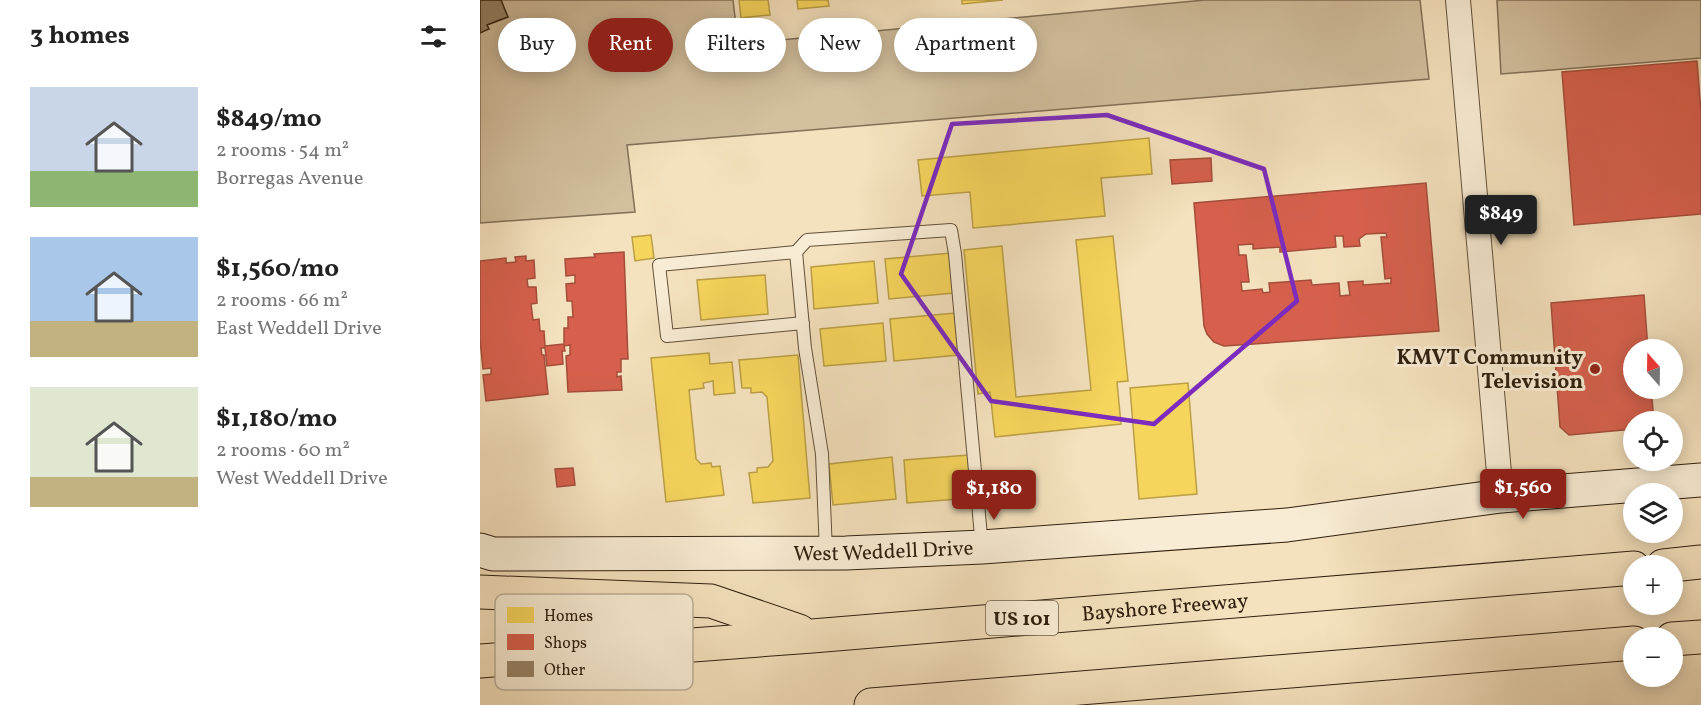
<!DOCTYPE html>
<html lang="en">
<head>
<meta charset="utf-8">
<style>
	body { margin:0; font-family:Vollkorn,serif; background:#f6f6f6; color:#222; height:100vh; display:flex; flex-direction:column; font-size:22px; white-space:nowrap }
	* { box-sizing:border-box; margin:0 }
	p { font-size:20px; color:#767676 }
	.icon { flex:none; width:33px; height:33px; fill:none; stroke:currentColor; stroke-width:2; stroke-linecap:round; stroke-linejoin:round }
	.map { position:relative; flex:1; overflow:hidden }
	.drawer { display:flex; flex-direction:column; background:#fff; width:480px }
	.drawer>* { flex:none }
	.hud { position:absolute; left:18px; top:18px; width:570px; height:54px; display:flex; gap:12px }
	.needle { width:39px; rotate:340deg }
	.buttons { position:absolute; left:1143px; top:339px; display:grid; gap:12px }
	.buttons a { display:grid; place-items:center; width:60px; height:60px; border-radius:50%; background:#fff; box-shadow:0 3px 15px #0003; font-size:30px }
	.price { position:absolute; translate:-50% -51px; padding:0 14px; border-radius:6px; background:#8f2418; color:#fff; font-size:20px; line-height:39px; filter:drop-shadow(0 2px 3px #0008) }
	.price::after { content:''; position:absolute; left:50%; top:36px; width:18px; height:14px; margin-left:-9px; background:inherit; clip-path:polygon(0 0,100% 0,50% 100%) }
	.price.selected { background:#222; color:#fff }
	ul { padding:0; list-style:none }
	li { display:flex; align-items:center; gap:18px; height:150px; padding:0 30px }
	li span { display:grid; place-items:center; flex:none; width:168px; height:120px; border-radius:0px; color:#555 }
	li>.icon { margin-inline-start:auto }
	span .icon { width:72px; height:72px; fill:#fffc; stroke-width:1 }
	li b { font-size:26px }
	h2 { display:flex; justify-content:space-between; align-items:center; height:72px; padding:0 30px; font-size:26px }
	.tag { padding:0 21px; border-radius:27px; background:#fff; box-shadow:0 3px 15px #0003; font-size:21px; line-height:54px }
	.tag.selected { background:#8f2418; color:#fff }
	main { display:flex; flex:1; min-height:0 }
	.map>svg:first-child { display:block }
</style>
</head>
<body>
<main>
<section class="drawer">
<h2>3 homes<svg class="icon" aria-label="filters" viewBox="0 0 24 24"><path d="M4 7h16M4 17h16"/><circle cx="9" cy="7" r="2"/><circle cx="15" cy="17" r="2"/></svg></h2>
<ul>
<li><span style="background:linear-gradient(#c9d6e8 70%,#8fb573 0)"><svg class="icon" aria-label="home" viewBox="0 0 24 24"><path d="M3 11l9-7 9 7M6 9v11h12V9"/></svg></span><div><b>$849/mo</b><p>2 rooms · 54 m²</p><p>Borregas Avenue</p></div></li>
<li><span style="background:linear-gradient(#a9c7e8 70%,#c2b280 0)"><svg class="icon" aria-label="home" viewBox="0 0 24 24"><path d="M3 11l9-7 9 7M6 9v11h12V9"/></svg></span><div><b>$1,560/mo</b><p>2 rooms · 66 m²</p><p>East Weddell Drive</p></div></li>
<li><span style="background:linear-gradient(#dfe7d0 75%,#c2b280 0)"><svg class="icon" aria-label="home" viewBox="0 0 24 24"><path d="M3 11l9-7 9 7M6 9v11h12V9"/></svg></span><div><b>$1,180/mo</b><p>2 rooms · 60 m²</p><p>West Weddell Drive</p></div></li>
</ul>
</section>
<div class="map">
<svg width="1221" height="705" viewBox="0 0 1221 705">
	<rect width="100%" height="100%" fill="#f4e1bd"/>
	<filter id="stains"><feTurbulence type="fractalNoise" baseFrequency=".00333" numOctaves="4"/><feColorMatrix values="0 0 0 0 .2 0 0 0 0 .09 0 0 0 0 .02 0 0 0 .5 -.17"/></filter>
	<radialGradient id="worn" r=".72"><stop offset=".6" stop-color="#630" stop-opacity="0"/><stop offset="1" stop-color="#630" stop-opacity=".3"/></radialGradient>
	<!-- green -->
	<g fill="#d3c09f" stroke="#827057" stroke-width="1.5">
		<path d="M0 0H253L258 44 725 0H940L949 79 147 145 155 212 0 223Z"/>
		<path d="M1017 0H1221V58L1021 74Z"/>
	</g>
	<!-- homes -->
	<g fill="#f6d55c" stroke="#bb9f45" stroke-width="1.5">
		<path d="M259 0H288L290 15 261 18Z"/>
		<path d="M317 0H348L349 6 318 9Z"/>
		<path d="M482 0H523L482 4Z"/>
		<path d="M669 138 672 174 621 178 625 216 493 228 490 192 442 196 438 160Z"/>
		<path d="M171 235 174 258 155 261 152 237Z"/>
		<path d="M633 236 648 381 637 382 641 424 515 437 510 392 498 394 484 250 522 246 536 397 611 390 596 240Z"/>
		<path d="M471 253 474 293 409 299 405 259Z"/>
		<path d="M394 261 398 303 334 309 331 267Z"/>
		<path d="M285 275 288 314 221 320 217 280Z"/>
		<path d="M475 313 479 355 414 361 410 319Z"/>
		<path d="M403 323 406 361 344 366 340 329Z"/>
		<path d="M229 353 230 364 252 362 255 393 234 395 233 381 223 383 224 388 209 390 216 459 221 464 231 463 232 467 240 466 244 495 186 502 171 358Z"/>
		<path d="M318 355 330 498 273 503 269 473 277 472V468L288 467 293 461 287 397 282 392 271 393V388H262L259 360Z"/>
		<path d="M708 383 717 494 659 499 650 388Z"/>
		<path d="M489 455 492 498 427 503 424 460Z"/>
		<path d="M412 457 416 499 353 505 349 464Z"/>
	</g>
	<!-- shops -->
	<g fill="#d6604d" stroke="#a44d3a" stroke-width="1.5" fill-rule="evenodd">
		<path d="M1217 61 1221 112V214L1094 225 1082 72Z"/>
		<path d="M731 158 732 181 692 184 690 160Z"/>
		<path d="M946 183 959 331 744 346 734 342 727 334 724 326 714 203ZM906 233 907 237H901L905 279 911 278V283L883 285V281L868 282 870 295 860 296 859 283 832 285 831 280 789 283 790 292 783 293 782 289 762 291 761 282H769L766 255H759L758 245 773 244V249L800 247V252L856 247 855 236H863L864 247 880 246 879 239 886 234Z"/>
		<path d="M144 252 148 359H141V372H137V377L141 376 142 390 88 392 86 356 90 355V345L84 346 85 351H82L83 364 67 366 65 348H61L62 355H64L68 394 6 401 3 375 11 374V368L3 369 0 340V261L26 258V263L36 262 35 257 46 256V261L54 260 55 278 47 279 48 287H56L57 303 51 304 53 320 59 319 60 331H64L65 346 84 344V328H88V317H93L92 301H87L86 284 95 283V275L86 276 85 259 115 257 114 254Z"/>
		<path d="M1164 295 1168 350H1154V388H1171L1174 422H1154V429L1089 435 1080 427 1071 303Z"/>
		<path d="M93 468 95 485 77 487 75 469Z"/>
	</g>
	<!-- building -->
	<path fill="#968469" stroke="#30200f" stroke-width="1.5" d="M0 0H21L28 17 7 25 9 29 0 33Z"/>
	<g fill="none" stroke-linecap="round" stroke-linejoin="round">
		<!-- lane casing -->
		<g stroke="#61503a" stroke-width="14">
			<g id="lane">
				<path d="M316 252 327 240 471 230 475 254 502 547"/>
				<path d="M323 323 187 336 179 265 316 252 325 348 342 454 346 552"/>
			</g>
		</g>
		<!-- street casing -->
		<g stroke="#61503a" stroke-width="26">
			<path id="street" d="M978 0 1021 496"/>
		</g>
		<!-- secondary casing -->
		<g stroke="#30200f" stroke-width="35">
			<g id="secondary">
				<path id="s1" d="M0 550 13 554 366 553 502 547 807 525 1021 496 1221 480"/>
			</g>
		</g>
		<!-- highway casing -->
		<g stroke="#30200f" stroke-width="35">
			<g id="highway">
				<path d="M1183 566 1221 562"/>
				<path d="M0 592 231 601 319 631"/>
				<path d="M1192 639 1221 637"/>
				<path id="s2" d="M0 661 332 636 1154 568"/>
				<path d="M391 705 1154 643"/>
			</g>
		</g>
		<!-- lane -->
		<use href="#lane" stroke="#f8ecd4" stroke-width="12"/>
		<!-- street -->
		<use href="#street" stroke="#f8ecd4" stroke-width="24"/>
		<!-- secondary -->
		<use href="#secondary" stroke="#f8ecd4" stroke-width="33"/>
		<!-- highway -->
		<use href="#highway" stroke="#f4e1bd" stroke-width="33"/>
	</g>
	<!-- marked area -->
	<path fill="none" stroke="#7b2cbf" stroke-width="4.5" stroke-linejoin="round" d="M627 115 784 169 817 301 674 424 511 401 421 274 472 124Z"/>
	<!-- markers -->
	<circle fill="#8f2418" stroke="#f8ecd4" stroke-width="2" cx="1115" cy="369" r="6"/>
	<g text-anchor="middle" stroke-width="6" stroke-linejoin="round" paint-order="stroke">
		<!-- shield labels -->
		<rect fill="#f8ecd4" stroke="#6c5d4a" stroke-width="1.5" x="506" y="601" width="72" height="34" rx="4.5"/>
		<g font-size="20" font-weight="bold" fill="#30200f">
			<text x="542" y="625">US 101</text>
		</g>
		<!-- poi labels -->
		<g font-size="21" font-weight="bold" fill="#30200f" stroke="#f8ecd4" text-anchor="end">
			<text x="1103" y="364">KMVT Community<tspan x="1103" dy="24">Television</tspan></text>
		</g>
		<!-- street labels -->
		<g font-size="21" fill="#30200f" stroke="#f8ecd4">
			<text dy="7" stroke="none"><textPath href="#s1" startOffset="404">West Weddell Drive</textPath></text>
			<text dy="7" stroke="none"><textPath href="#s2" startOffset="687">Bayshore Freeway</textPath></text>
		</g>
	</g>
	<!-- legend -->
	<rect x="15" y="594" width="198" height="96" rx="9" fill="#f8ecd4" stroke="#bcaf99" stroke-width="1.5"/>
	<rect x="27" y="607" width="27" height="16" fill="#f6d55c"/>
	<rect x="27" y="634" width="27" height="16" fill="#d6604d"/>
	<rect x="27" y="661" width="27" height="16" fill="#968469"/>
	<g font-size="16" fill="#30200f">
		<text x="64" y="621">Homes</text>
		<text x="64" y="648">Shops</text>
		<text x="64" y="675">Other</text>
	</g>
	<rect width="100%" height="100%" filter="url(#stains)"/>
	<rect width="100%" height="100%" fill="url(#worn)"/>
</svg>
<div class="buttons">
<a><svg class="needle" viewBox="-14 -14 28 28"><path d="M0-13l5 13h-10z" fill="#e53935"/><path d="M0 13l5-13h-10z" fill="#767676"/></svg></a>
<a><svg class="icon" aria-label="locate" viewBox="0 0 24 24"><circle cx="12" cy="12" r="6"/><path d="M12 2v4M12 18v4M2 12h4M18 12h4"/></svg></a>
<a><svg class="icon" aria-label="layers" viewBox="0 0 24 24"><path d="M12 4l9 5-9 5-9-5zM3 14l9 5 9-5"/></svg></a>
<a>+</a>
<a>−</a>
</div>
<b class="price selected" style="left:1021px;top:246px">$849</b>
<b class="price" style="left:1043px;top:520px">$1,560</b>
<b class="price" style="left:514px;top:521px">$1,180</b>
<div class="hud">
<a class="tag">Buy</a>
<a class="tag selected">Rent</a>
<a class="tag">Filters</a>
<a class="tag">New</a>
<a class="tag">Apartment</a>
</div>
</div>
</main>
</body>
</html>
